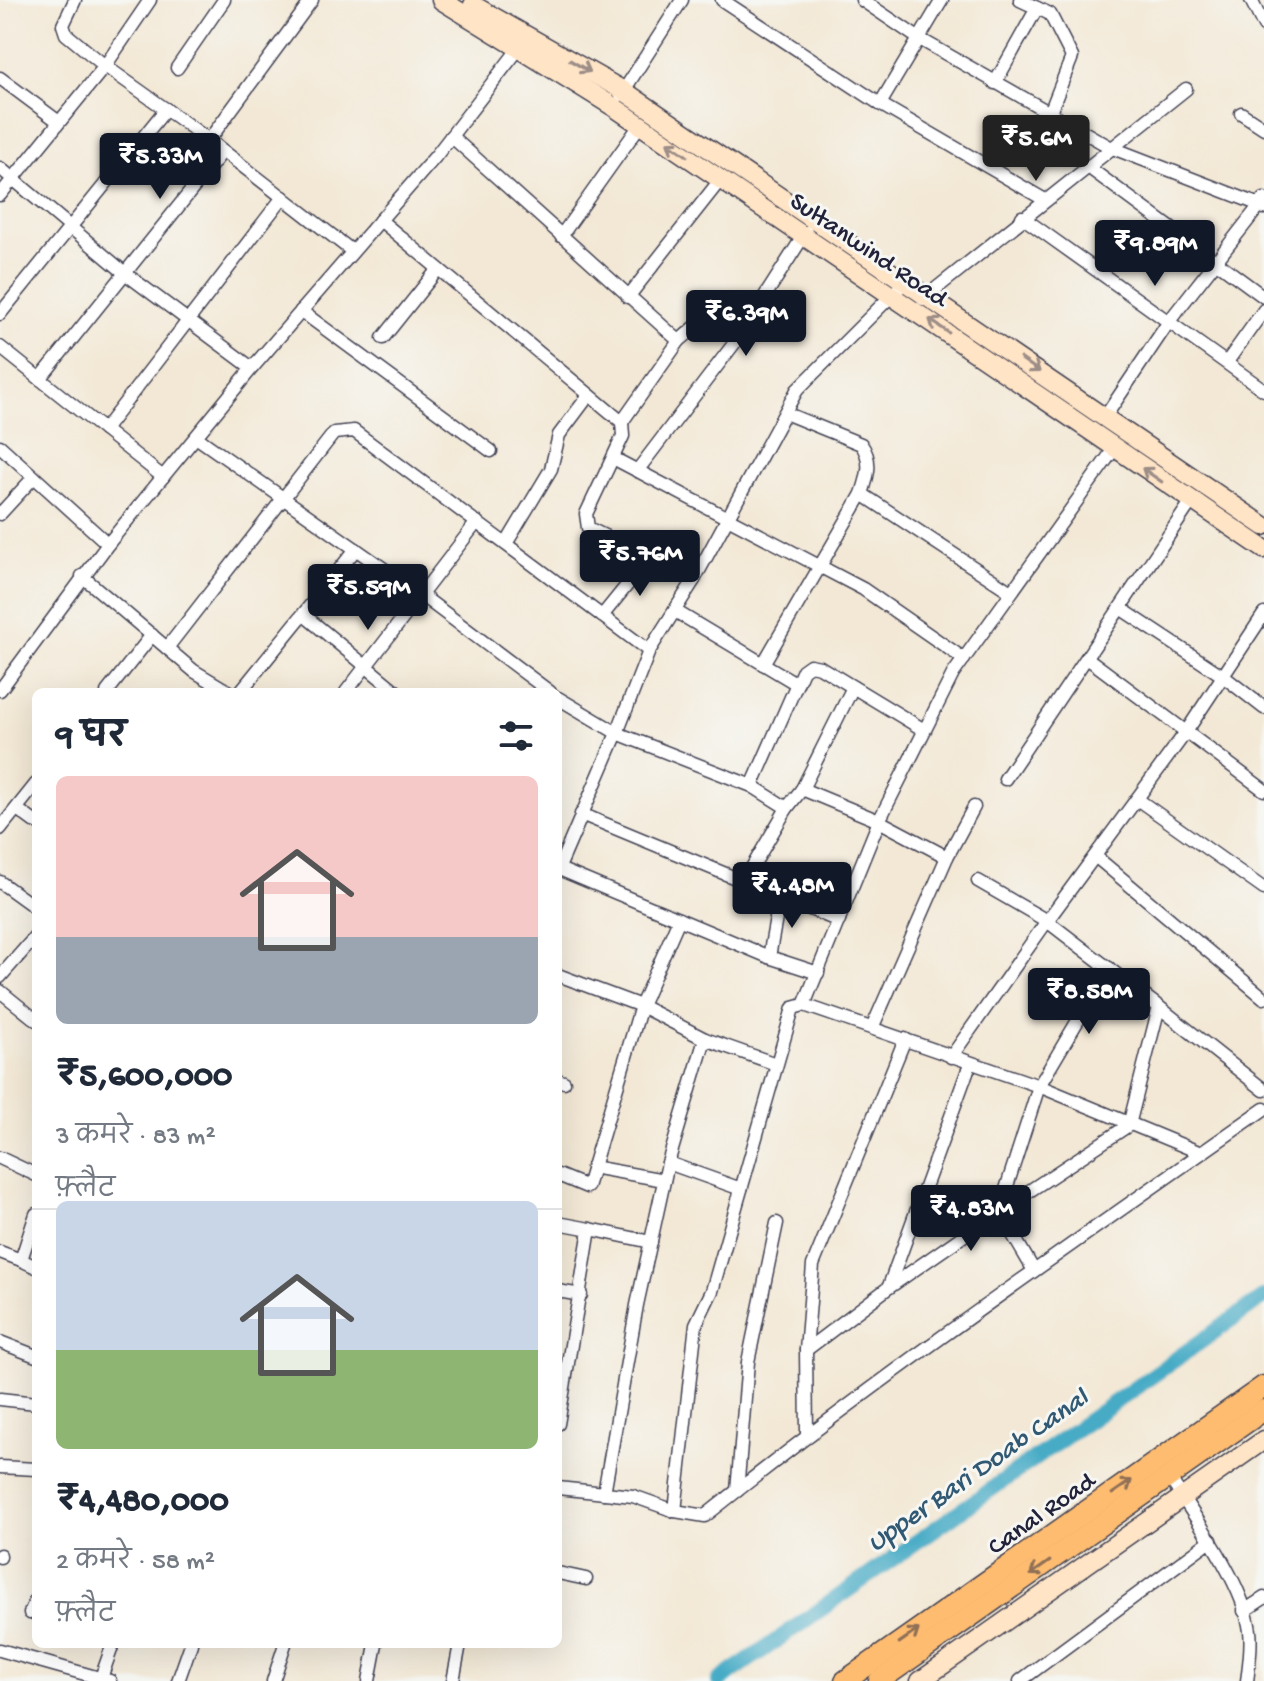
<!DOCTYPE html>
<html lang="hi">
<head>
<meta charset="utf-8">
<style>
	body { margin:0; font-family:"Gochi Hand","Playpen Sans Deva",sans-serif; background:#f2f2f3; color:#1f2937; height:100vh; display:flex; flex-direction:column; font-size:30px; white-space:nowrap }
	* { box-sizing:border-box; margin:0 }
	p { font-size:26px; color:#747a83 }
	.icon { flex:none; width:44px; height:44px; fill:none; stroke:currentColor; stroke-width:2; stroke-linecap:round; stroke-linejoin:round }
	.map { position:relative; flex:1; overflow:hidden }
	.drawer { position:absolute; left:32px; top:688px; width:530px; height:960px; display:flex; flex-direction:column; background:#fff; border-radius:12px; box-shadow:0 8px 32px #0002 }
	.drawer>* { flex:none }
	.price { position:absolute; translate:-50% -68px; padding:0 18px; border-radius:8px; background:#111827; color:#fff; font-size:26px; line-height:52px; filter:drop-shadow(0 2px 4px #0008) }
	.price::after { content:''; position:absolute; left:50%; top:48px; width:24px; height:18px; margin-left:-12px; background:inherit; clip-path:polygon(0 0,100% 0,50% 100%) }
	.price.active { background:#222; color:#fff }
	ul { padding:0; list-style:none }
	li { display:grid; align-content:center; gap:16px; height:424px; padding:0 24px }
	li+li { border-top:2px solid #e0e1e3 }
	li span { display:grid; place-items:center; height:248px; border-radius:12px; color:#555 }
	li>.icon { margin-inline-start:auto }
	span .icon { width:144px; height:144px; fill:#fffc; stroke-width:1 }
	li b { font-size:34px }
	h2 { display:flex; justify-content:space-between; align-items:center; height:96px; padding:0 24px; font-size:34px }
	.map>svg:first-child { display:block }
</style>
</head>
<body>
<div class="map">
<svg width="1264" height="1681" viewBox="0 0 1264 1681">
	<rect width="100%" height="100%" fill="#f6f6f2"/>
	<filter id="ink" filterUnits="userSpaceOnUse"><feTurbulence type="fractalNoise" baseFrequency=".0125" numOctaves="2"/><feDisplacementMap in="SourceGraphic" scale="16" xChannelSelector="R" yChannelSelector="G"/><feConvolveMatrix kernelMatrix="1 2 1 2 8 2 1 2 1" color-interpolation-filters="sRGB"/></filter>
	<filter id="wash" filterUnits="userSpaceOnUse"><feTurbulence type="fractalNoise" baseFrequency=".006" numOctaves="4" result="noise"/><feDisplacementMap in="SourceGraphic" scale="32" xChannelSelector="R" yChannelSelector="G"/><feGaussianBlur stdDeviation="1.8" result="paint"/><feColorMatrix in="noise" values="0 0 0 0 0 0 0 0 0 0 0 0 0 0 0 0 0 1.4 0 .05"/><feComposite in="paint" operator="in"/></filter>
	<g filter="url(#wash)">
		<rect width="100%" height="100%" fill="#f3e8d5"/>
		<g fill="none" stroke-linecap="round" stroke-linejoin="round">
			<!-- canal -->
			<path stroke="#47abc6" stroke-width="16" d="M719 1681 1264 1297"/>
		</g>
	</g>
	<g filter="url(#ink)">
		<g fill="none" stroke-linecap="round" stroke-linejoin="round">
			<!-- street casing -->
			<g stroke="#414052" stroke-width="15">
				<g id="street">
					<path d="M75 0 63 25 66 34 105 66 150 0"/>
					<path d="M722 0 880 104 1045 200"/>
					<path d="M862 0 918 38 1110 147 1260 205 1264 199"/>
					<path d="M1020 0 1050 14 1072 57 1049 115"/>
					<path d="M1251 0 1264 26"/>
					<path d="M177 68 224 0"/>
					<path d="M0 78 59 122"/>
					<path d="M995 83 1037 8"/>
					<path d="M621 95 682 0"/>
					<path d="M880 104 942 0"/>
					<path d="M1241 113 1264 128"/>
					<path d="M209 140 312 0"/>
					<path d="M1088 167 1264 297"/>
					<path d="M0 168 126 274 252 368"/>
					<path d="M0 195 105 66 209 140 352 251"/>
					<path d="M1022 217 1264 390"/>
					<path d="M380 220 622 422 679 341 451 136"/>
					<path d="M561 236 640 125"/>
					<path d="M628 297 721 179"/>
					<path d="M923 299 1186 89"/>
					<path d="M301 311 491 451"/>
					<path d="M0 314 166 109"/>
					<path d="M383 338 438 269"/>
					<path d="M679 341C709 316 707 309 741 332"/>
					<path d="M0 347 163 477"/>
					<path d="M1227 362 1264 310"/>
					<path d="M40 379 223 151"/>
					<path d="M1105 417 1170 320 1260 205 1264 208"/>
					<path d="M622 422 623 436 586 514 588 528 694 580"/>
					<path d="M104 430 283 197"/>
					<path d="M196 437 421 595 550 692"/>
					<path d="M0 446 108 544"/>
					<path d="M613 458 863 589 964 659"/>
					<path d="M637 471 736 341 806 232"/>
					<path d="M862 494 1011 592"/>
					<path d="M0 514 34 477"/>
					<path d="M506 544 551 469 559 435 589 395"/>
					<path d="M82 576 194 671 229 692"/>
					<path d="M1120 608 1223 676 1264 708"/>
					<path d="M675 611 797 684"/>
					<path d="M304 615 397 692"/>
					<path d="M602 616 649 558"/>
					<path d="M167 648 334 433 354 431 649 651"/>
					<path d="M1087 658 1264 790"/>
					<path d="M763 664 862 494C868 476 873 461 861 444L785 413"/>
					<path d="M0 690 108 544 252 368 435 157 520 47"/>
					<path d="M107 692 152 635"/>
					<path d="M240 692 356 549"/>
					<path d="M346 692 477 522"/>
					<path d="M558 698 617 733 558 870"/>
					<path d="M1005 779 1191 502"/>
					<path d="M752 786 803 670 810 665 820 667 924 730"/>
					<path d="M802 789 853 687"/>
					<path d="M1137 799 1264 889"/>
					<path d="M17 809 36 823"/>
					<path d="M581 814 839 921"/>
					<path d="M0 829 36 784"/>
					<path d="M1095 856 1264 998"/>
					<path d="M947 857 974 807"/>
					<path d="M559 869 769 957 818 973"/>
					<path d="M744 881 787 808"/>
					<path d="M978 881 1047 921 1186 732 1264 614"/>
					<path d="M0 882 36 908"/>
					<path d="M769 957 780 896"/>
					<path d="M558 975 641 1006 705 1039 668 1163 741 1189"/>
					<path d="M0 977 36 936"/>
					<path d="M0 991 36 1020"/>
					<path d="M804 1005 879 821 953 674 1114 449"/>
					<path d="M1159 1007 1264 1090"/>
					<path d="M873 1026 947 857 879 821 802 789 787 808 752 786 617 733 649 651 694 580 797 390 907 280"/>
					<path d="M705 1039 776 1064"/>
					<path d="M951 1057 1047 921 1159 1007 1129 1125 999 1211 1033 1269"/>
					<path d="M558 1080 564 1082"/>
					<path d="M0 1158 36 1175"/>
					<path d="M592 1167 664 1180"/>
					<path d="M558 1175 587 1187 641 1006 679 919"/>
					<path d="M558 1223 590 1229"/>
					<path d="M0 1252 21 1260 36 1214"/>
					<path d="M21 1260 36 1267"/>
					<path d="M889 1286 970 1064"/>
					<path d="M558 1291 581 1295"/>
					<path d="M0 1342 36 1356"/>
					<path d="M806 1350 888 1288 999 1211 1039 1086 1109 968"/>
					<path d="M0 1399 36 1403"/>
					<path d="M558 1424 590 1229 651 1242"/>
					<path d="M807 1435 806 1350 813 1265 905 1039"/>
					<path d="M0 1467 36 1469"/>
					<path d="M1169 1477C1195 1517 1244 1584 1250 1631 1252 1647 1249 1665 1247 1681"/>
					<path d="M558 1488 633 1496 675 1511 705 1516C886 1372 1075 1242 1264 1109"/>
					<path d="M737 1491 748 1362 777 1223"/>
					<path d="M604 1493 637 1305 668 1163"/>
					<path d="M675 1511 696 1324 712 1291 793 1008 804 1005 1039 1086 1201 1153"/>
					<path d="M0 1555V1557"/>
					<path d="M558 1573 586 1579"/>
					<path d="M1244 1611 1264 1598"/>
					<path d="M30 1613 36 1599"/>
					<path d="M0 1650 110 1681"/>
					<path d="M101 1678 113 1644"/>
					<path d="M178 1681 191 1644"/>
					<path d="M273 1681 285 1644"/>
					<path d="M369 1681 376 1644"/>
					<path d="M453 1681 460 1644"/>
					<path d="M1020 1681 1211 1540"/>
				</g>
			</g>
			<!-- secondary casing -->
			<g stroke="#414052" stroke-width="21">
				<g id="secondary">
					<path d="M441 0 614 107 1264 549"/>
					<path d="M473 5 624 91 1264 526"/>
					<path d="M920 1681 1264 1440"/>
				</g>
			</g>
			<!-- primary casing -->
			<g stroke="#414052" stroke-width="23">
				<g id="primary">
					<path d="M845 1681 1264 1386"/>
					<path d="M879 1681 1264 1410"/>
				</g>
			</g>
			<!-- street -->
			<use href="#street" stroke="#fff" stroke-width="12"/>
			<!-- secondary -->
			<use href="#secondary" stroke="#ffe4c6" stroke-width="18"/>
			<!-- primary -->
			<use href="#primary" stroke="#febc70" stroke-width="20"/>
		</g>
		<!-- one-way arrows -->
		<defs><path id="oneway-shaft" d="M-6 0H5M1.5-3L5.5 0L1.5 3" fill="none" stroke-width="1.6" stroke-linecap="round" stroke-linejoin="round" transform="scale(2)"/></defs>
		<g stroke="#9c8d87">
			<use href="#oneway-shaft" transform="translate(580 66) rotate(30)"/>
			<use href="#oneway-shaft" transform="translate(677 149) rotate(-146)"/>
			<use href="#oneway-shaft" transform="translate(939 326) rotate(-145)"/>
			<use href="#oneway-shaft" transform="translate(1030 365) rotate(35)"/>
			<use href="#oneway-shaft" transform="translate(1152 475) rotate(-145)"/>
		</g>
		<g stroke="#906f56">
			<use href="#oneway-shaft" transform="translate(1122 1487) rotate(-35)"/>
			<use href="#oneway-shaft" transform="translate(1040 1568) rotate(145)"/>
			<use href="#oneway-shaft" transform="translate(909 1636) rotate(-35)"/>
		</g>
	</g>
	<g text-anchor="middle" stroke-width="6" stroke-linejoin="round" paint-order="stroke">
		<!-- street labels -->
		<g font-size="26" fill="#22223b" stroke="#f6f6f2">
			<text transform="translate(870 248) rotate(34)" y="9">Sultanwind Road</text>
			<text transform="translate(1040 1512) rotate(-35)" y="9">Canal Road</text>
		</g>
		<!-- water labels -->
		<g font-size="28" font-style="italic" fill="#315973" stroke="#f6f6f2">
			<text transform="translate(976 1468) rotate(-35)" y="10">Upper Bari Doab Canal</text>
		</g>
	</g>
</svg>
<b class="price active" style="left:1036px;top:183px">₹5.6M</b>
<b class="price" style="left:160px;top:201px">₹5.33M</b>
<b class="price" style="left:1155px;top:288px">₹9.89M</b>
<b class="price" style="left:746px;top:358px">₹6.39M</b>
<b class="price" style="left:640px;top:598px">₹5.76M</b>
<b class="price" style="left:368px;top:632px">₹5.59M</b>
<b class="price" style="left:792px;top:930px">₹4.48M</b>
<b class="price" style="left:1089px;top:1036px">₹8.58M</b>
<b class="price" style="left:971px;top:1253px">₹4.83M</b>
<section class="drawer">
<h2>9 घर<svg class="icon" aria-label="filters" viewBox="0 0 24 24"><path d="M4 7h16M4 17h16"/><circle cx="9" cy="7" r="2"/><circle cx="15" cy="17" r="2"/></svg></h2>
<ul>
<li><span style="background:linear-gradient(#f6c9c9 65%,#9aa5b1 0)"><svg class="icon" aria-label="home" viewBox="0 0 24 24"><path d="M3 11l9-7 9 7M6 9v11h12V9"/></svg></span><div><b>₹5,600,000</b><p>3 कमरे · 83 m²</p><p>फ़्लैट</p></div></li>
<li><span style="background:linear-gradient(#c9d6e8 60%,#8fb573 0)"><svg class="icon" aria-label="home" viewBox="0 0 24 24"><path d="M3 11l9-7 9 7M6 9v11h12V9"/></svg></span><div><b>₹4,480,000</b><p>2 कमरे · 58 m²</p><p>फ़्लैट</p></div></li>
</ul>
</section>
</div>
</body>
</html>
